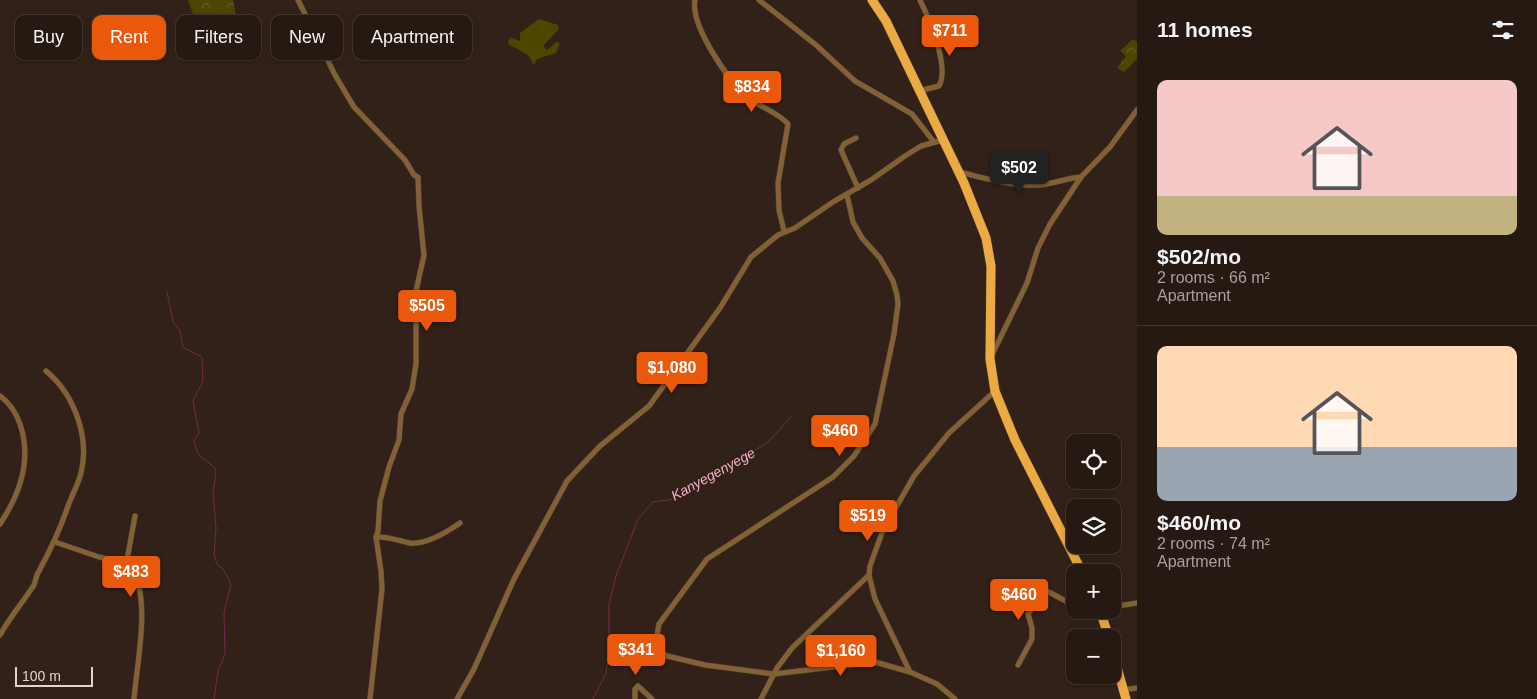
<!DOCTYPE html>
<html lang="en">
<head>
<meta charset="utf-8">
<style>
	body { margin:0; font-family:Arial,sans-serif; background:#2e221b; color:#f1f3f6; height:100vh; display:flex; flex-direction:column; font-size:19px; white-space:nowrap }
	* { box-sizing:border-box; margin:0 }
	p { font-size:16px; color:#a4a09f }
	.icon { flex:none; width:28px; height:28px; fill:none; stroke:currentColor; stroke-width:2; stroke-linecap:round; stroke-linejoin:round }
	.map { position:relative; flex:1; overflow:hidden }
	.side { display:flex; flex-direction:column; background:#261912; width:400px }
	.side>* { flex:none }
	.guide { position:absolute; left:15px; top:15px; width:475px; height:45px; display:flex; gap:10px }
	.fabs { position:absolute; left:1066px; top:434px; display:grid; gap:10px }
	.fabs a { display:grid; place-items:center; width:55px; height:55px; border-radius:10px; background:#261912; box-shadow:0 2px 8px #0003,0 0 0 1px #423832; font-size:25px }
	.scale { position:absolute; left:15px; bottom:12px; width:78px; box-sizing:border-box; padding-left:5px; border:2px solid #e0d4cf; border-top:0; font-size:14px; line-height:18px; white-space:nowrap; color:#e0d4cf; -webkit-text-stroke:4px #322118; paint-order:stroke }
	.price { position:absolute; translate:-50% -42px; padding:0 11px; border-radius:5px; background:#ea580c; color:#fff; font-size:16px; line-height:32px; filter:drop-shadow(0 1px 2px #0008) }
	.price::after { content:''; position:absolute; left:50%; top:30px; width:15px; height:11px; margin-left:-8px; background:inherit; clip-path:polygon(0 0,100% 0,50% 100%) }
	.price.selected { background:#222; color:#fff }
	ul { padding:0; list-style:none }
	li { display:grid; align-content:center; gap:10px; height:265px; padding:0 20px }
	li+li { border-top:1px solid #423832 }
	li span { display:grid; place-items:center; height:155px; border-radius:10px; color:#555 }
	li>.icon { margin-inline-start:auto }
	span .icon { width:90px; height:90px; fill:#fffc; stroke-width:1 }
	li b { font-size:21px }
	h2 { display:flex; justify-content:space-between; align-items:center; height:60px; padding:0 20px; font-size:21px }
	.tag { padding:0 18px; border-radius:10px; background:#261912; box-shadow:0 2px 8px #0003,0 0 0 1px #423832; font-size:18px; line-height:45px }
	.tag.selected { background:#ea580c; color:#fff }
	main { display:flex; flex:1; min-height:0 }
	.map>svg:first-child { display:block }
</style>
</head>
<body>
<main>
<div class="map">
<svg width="1137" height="699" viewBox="0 0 1137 699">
	<defs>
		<pattern id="forest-crowns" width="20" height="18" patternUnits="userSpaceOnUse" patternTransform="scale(1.25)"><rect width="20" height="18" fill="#4e4500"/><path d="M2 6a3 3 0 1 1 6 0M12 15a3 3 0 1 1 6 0" fill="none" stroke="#675f24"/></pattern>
	</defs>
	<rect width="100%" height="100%" fill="#322118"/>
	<!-- grass -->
	<path fill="#4e4500" d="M539 19 558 25 559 29 543 46 547 50 556 42 560 43 556 53 537 59 534 65 528 55 508 44 510 37 520 41V33Z"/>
	<!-- forest -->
	<g fill="url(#forest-crowns)">
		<path d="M188 0H233L237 21 220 39 196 22Z"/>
		<path d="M1133 39 1137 42V59L1124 72 1117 68 1126 56 1120 51Z"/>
	</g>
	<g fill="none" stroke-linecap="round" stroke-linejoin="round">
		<!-- stream -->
		<g stroke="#722a4a" stroke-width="1">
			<path d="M167 292 173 322 180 331 183 347 202 357 203 381 193 401 199 433 194 441 198 454 215 468 216 472 213 492 216 528 214 555 217 564 224 570 231 584 224 613 225 654 218 671 214 699"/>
			<path d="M593 699 606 673 609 652V604L616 576 638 519 653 502 674 499 713 471 723 470 767 443 791 417"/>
		</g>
		<!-- minor casing -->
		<g stroke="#4e3e35" stroke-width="6">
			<g id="minor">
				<path d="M298 0 335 75 354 107 405 160 414 175 418 177 419 206 424 255 416 291V364L412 389 401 414 399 440 389 467 380 501 378 531 376 537 381 571 382 589 370 699"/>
				<path d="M695 0C690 25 728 80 746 96 759 107 778 112 788 124L778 183 779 210 784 231"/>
				<path d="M759 0 816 45 855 81 912 114 934 142"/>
				<path d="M919 91 939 86C950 67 929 19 920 0"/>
				<path d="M856 138 844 144 841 150 858 188"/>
				<path d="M959 172C985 178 1012 187 1039 185 1054 184 1066 178 1081 177"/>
				<path d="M847 195 853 222 862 238 880 258 893 281 897 295 898 304 894 334 875 424 854 456 833 477 707 559 659 624 657 636 661 652 667 656 705 665 774 674 875 662 910 672"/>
				<path d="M991 357 1027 283 1038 248 1050 224 1081 177 1110 147 1137 110"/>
				<path d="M0 396C10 403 16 413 20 424 32 459 20 494 0 524"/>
				<path d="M376 537C389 536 398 541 410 543 426 545 447 532 460 523"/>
				<path d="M55 542 99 557 130 564C152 598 137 661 134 699"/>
				<path d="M130 564 127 560 135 516"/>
				<path d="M1112 607 1137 603"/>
				<path d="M0 635C10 617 23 602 34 585 36 580 36 575 39 571 51 549 59 532 67 509 71 497 78 485 81 473 90 437 74 394 46 371"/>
				<path d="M1018 665 1032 639V628L1028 614 1045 590 1075 606"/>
				<path d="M1123 690 1137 688"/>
				<path d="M457 699 474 669 514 579 567 481 600 446 649 406 720 308 751 257 778 235 795 228 833 202 871 180 905 156 921 146 943 140"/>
				<path d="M635 699V689L638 686 652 699"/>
				<path d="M761 699 777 668 792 648 869 575"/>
				<path d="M955 699 937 684 910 672 875 599 869 575 870 566 883 530 914 476 949 433 995 391"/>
			</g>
		</g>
		<!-- trunk casing -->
		<g stroke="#4e3e35" stroke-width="10">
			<g id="trunk">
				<path d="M872 0 886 21 964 183 986 238 991 266 990 359 995 391 1015 440 1082 572"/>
				<path d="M1100 610 1109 638"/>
				<path d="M1112 650 1126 699"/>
			</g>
		</g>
		<!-- minor -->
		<use href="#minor" stroke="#826234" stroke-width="5"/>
		<!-- trunk -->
		<use href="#trunk" stroke="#ecaa42" stroke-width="9"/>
	</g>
	<g text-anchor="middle" stroke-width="4" stroke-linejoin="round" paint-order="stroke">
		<!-- water labels -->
		<g font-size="14" font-style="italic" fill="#f3b1c9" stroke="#322118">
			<text transform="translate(713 474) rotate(-29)" y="5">Kanyegenyege</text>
		</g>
	</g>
</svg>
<div class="fabs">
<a><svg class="icon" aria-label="locate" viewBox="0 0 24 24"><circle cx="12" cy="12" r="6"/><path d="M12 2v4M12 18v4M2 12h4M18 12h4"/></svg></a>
<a><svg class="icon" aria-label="layers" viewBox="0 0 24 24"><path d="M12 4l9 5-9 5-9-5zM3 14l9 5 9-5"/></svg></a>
<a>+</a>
<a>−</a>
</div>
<div class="scale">100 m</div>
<b class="price" style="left:950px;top:57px">$711</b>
<b class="price" style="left:752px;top:113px">$834</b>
<b class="price selected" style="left:1019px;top:194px">$502</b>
<b class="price" style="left:427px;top:332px">$505</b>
<b class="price" style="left:672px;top:394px">$1,080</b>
<b class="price" style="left:840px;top:457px">$460</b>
<b class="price" style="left:868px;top:542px">$519</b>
<b class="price" style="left:131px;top:598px">$483</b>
<b class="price" style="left:1019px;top:621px">$460</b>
<b class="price" style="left:636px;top:676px">$341</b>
<b class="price" style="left:841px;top:677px">$1,160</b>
<div class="guide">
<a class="tag">Buy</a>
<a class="tag selected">Rent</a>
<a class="tag">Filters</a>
<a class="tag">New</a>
<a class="tag">Apartment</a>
</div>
</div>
<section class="side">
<h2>11 homes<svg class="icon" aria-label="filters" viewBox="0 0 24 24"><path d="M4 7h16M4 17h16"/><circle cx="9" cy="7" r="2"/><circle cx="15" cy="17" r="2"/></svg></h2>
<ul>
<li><span style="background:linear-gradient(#f6c9c9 75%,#c2b280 0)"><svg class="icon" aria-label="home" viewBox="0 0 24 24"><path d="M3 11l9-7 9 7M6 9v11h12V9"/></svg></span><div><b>$502/mo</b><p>2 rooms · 66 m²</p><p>Apartment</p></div></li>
<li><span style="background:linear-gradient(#ffd9b3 65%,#9aa5b1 0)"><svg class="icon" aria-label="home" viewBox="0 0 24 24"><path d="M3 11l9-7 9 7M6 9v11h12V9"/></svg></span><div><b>$460/mo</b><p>2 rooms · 74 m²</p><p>Apartment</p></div></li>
</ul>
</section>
</main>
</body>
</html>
